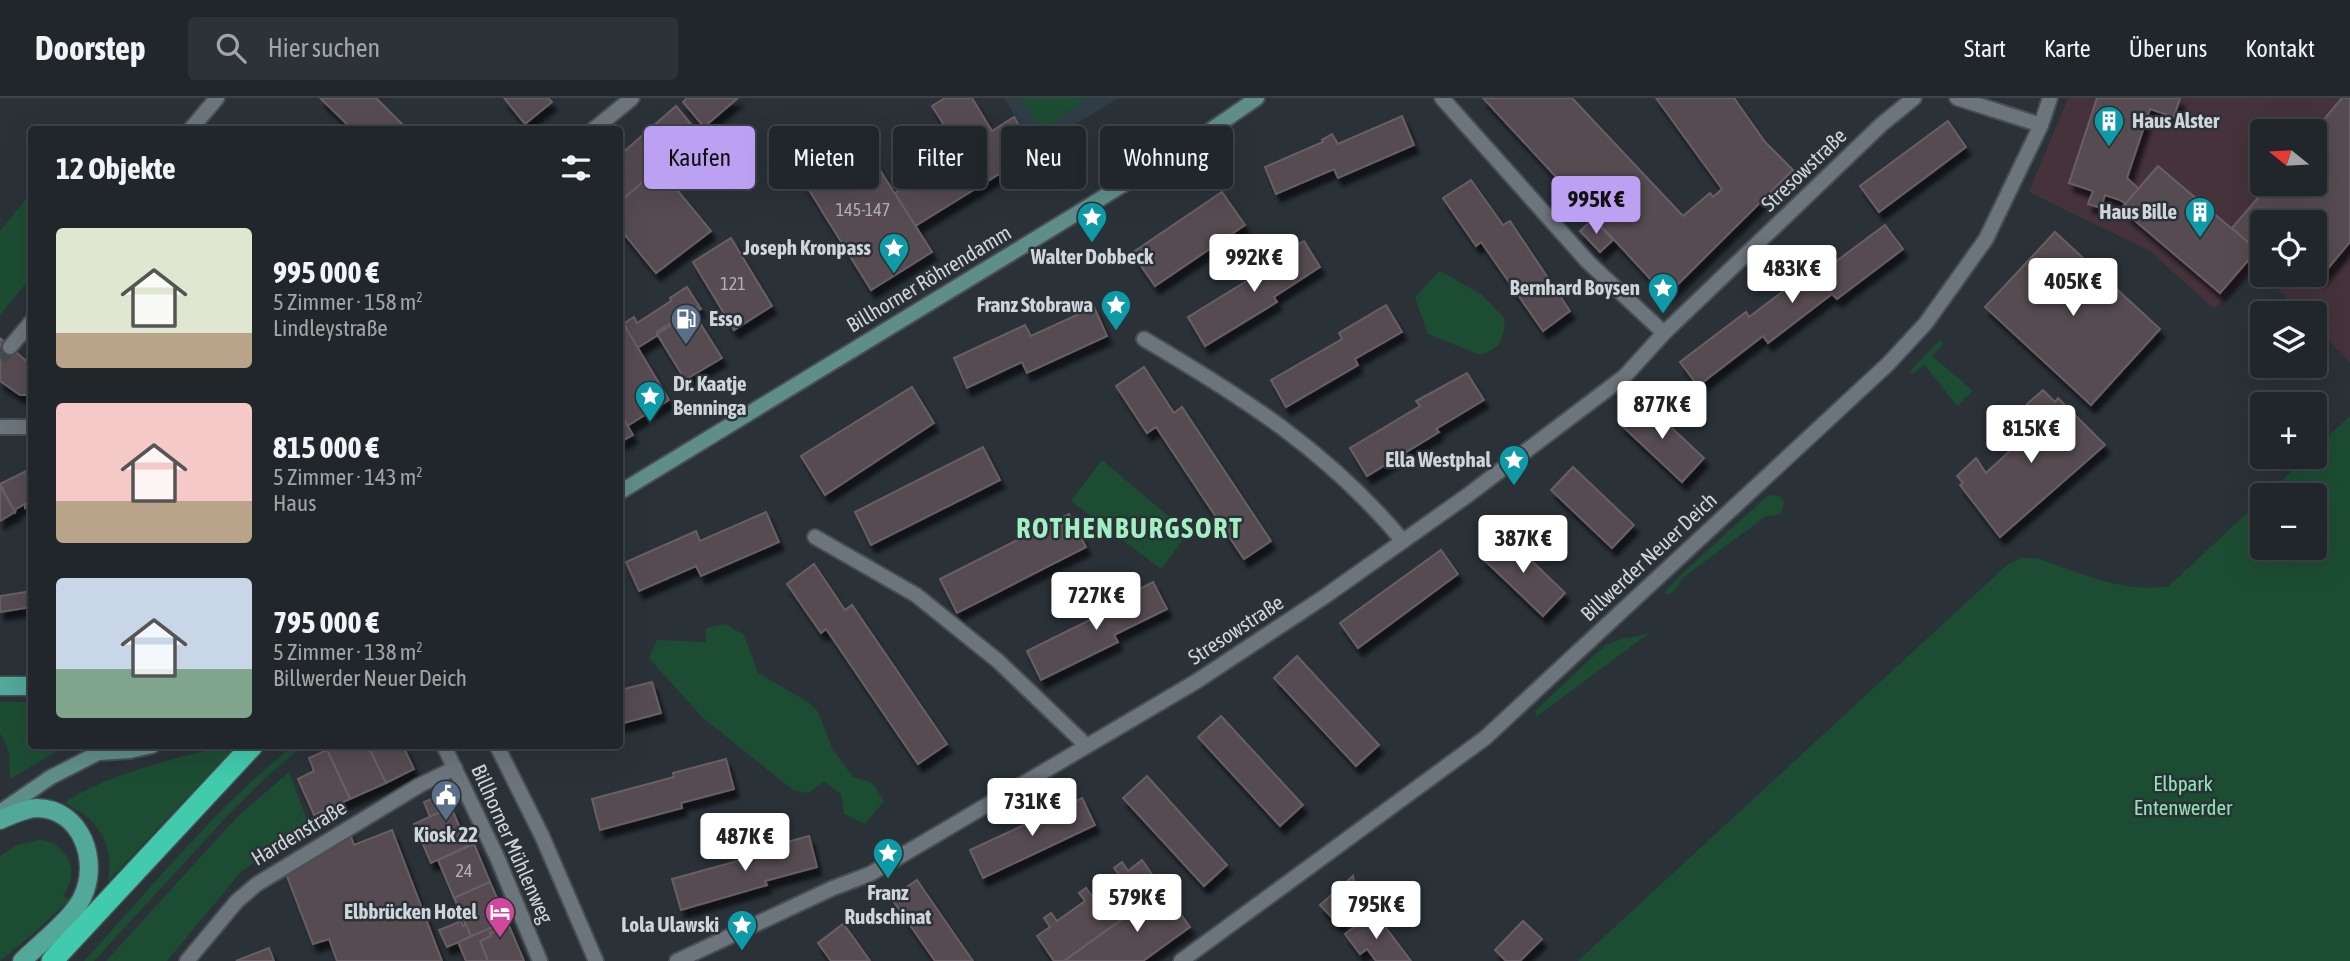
<!DOCTYPE html>
<html lang="de">
<head>
<meta charset="utf-8">
<style>
	body { margin:0; font-family:"Asap Condensed",sans-serif; background:#2d3236; color:#f1f3f6; height:100vh; display:flex; flex-direction:column; font-size:26px; white-space:nowrap }
	* { box-sizing:border-box; margin:0 }
	p { font-size:23px; color:#a2a5a8 }
	.icon { flex:none; width:38px; height:38px; fill:none; stroke:currentColor; stroke-width:2; stroke-linecap:round; stroke-linejoin:round }
	.map { position:relative; flex:1; overflow:hidden }
	.sheet { position:absolute; left:28px; top:28px; width:595px; height:623px; display:flex; flex-direction:column; background:#20262a; border-radius:7px; box-shadow:0 7px 28px #0002,0 0 0 2px #3d4347 }
	.sheet>* { flex:none }
	.guide { position:absolute; left:644px; top:28px; width:665px; height:63px; display:flex; gap:14px }
	.needle { width:46px; rotate:288deg }
	.fabs { position:absolute; left:2250px; top:21px; display:grid; gap:14px }
	.fabs a { display:grid; place-items:center; width:77px; height:77px; border-radius:7px; background:#20262a; box-shadow:0 7px 28px #0002,0 0 0 2px #3d4347; font-size:35px }
	.price { position:absolute; translate:-50% -60px; padding:0 16px; border-radius:7px; background:#fff; color:#222; font-size:23px; line-height:46px; filter:drop-shadow(0 2px 4px #0008) }
	.price::after { content:''; position:absolute; left:50%; top:42px; width:21px; height:16px; margin-left:-10px; background:inherit; clip-path:polygon(0 0,100% 0,50% 100%) }
	.price.on { background:#bca0f2; color:#111 }
	ul { padding:0; list-style:none }
	li { display:flex; align-items:center; gap:21px; height:175px; padding:0 28px }
	li span { display:grid; place-items:center; flex:none; width:196px; height:140px; border-radius:7px; color:#555 }
	li>.icon { margin-inline-start:auto }
	span .icon { width:84px; height:84px; fill:#fffc; stroke-width:1 }
	li b { font-size:30px }
	h2 { display:flex; justify-content:space-between; align-items:center; height:84px; padding:0 28px; font-size:30px }
	.pill { padding:0 24px; border-radius:7px; background:#20262a; box-shadow:0 7px 28px #0002,0 0 0 2px #3d4347; font-size:24px; line-height:63px }
	.pill.on { background:#bca0f2; color:#111 }
	header { display:flex; align-items:center; gap:42px; box-sizing:border-box; height:98px; padding:0 35px; background:#20262a; border-bottom:2px solid #3d4347 }
	header strong { font-size:33px }
	nav { display:flex; gap:38px; margin-inline-start:auto; font-size:24px }
	.search { width:490px; height:63px; background:#2d3236; display:flex; align-items:center; gap:18px; box-sizing:border-box; padding:0 24px; border-radius:7px; color:#a2a5a8; font-size:26px }
	.map>svg:first-child { display:block }
</style>
</head>
<body>
<header>
<strong>Doorstep</strong>
<div class="search"><svg class="icon" aria-label="search" viewBox="0 0 24 24"><circle cx="10" cy="10" r="6"/><path d="M15 15l6 6"/></svg>Hier suchen</div>
<nav><a>Start</a><a>Karte</a><a>Über uns</a><a>Kontakt</a></nav>
</header>
<div class="map">
<svg width="2350" height="863" viewBox="0 0 2350 863">
	<defs>
		<filter id="shadow"><feDropShadow dx="4.5" dy="8" stdDeviation="2" flood-color="#0009"/></filter>
	</defs>
	<rect width="100%" height="100%" fill="#2a3238"/>
	<!-- built -->
	<path fill="#2f3d47" d="M1004 0H1119L1035 50Z"/>
	<!-- industrial -->
	<path fill="#45323b" fill-rule="evenodd" d="M2068 0H2350V264L2315 229V215H2302L2264 177H2315V124H2263V176L2255 169 2214 211 2150 153 2029 94ZM2263 33H2315V86H2263Z"/>
	<!-- green -->
	<g fill="#1c4d33">
		<path d="M1020 0H1087L1042 33Z"/>
		<path d="M31 95V179L0 217V133Z"/>
		<path d="M1440 173 1482 197 1505 221C1503 242 1501 250 1480 257L1428 236 1415 199Z"/>
		<path d="M1940 242 1943 246 1932 258 1973 293 1957 308 1925 267 1912 276 1910 273Z"/>
		<path d="M2350 318V863H1578L2008 466 2022 460H2036C2078 474 2124 496 2169 488L2263 400V450H2315V397H2266L2307 359H2315V351Z"/>
		<path d="M1102 362 1188 435 1161 471 1071 403Z"/>
		<path d="M1771 397 1779 398 1784 403 1782 414 1777 417 1766 418 1681 481C1678 488 1675 496 1666 496V492L1679 479 1767 398Z"/>
		<path d="M726 526 744 537 758 575 808 604 818 614 833 652 853 679 872 685 884 703 865 726 844 716 841 696 824 684 808 695 793 692 703 620 649 560 657 542 706 544V530Z"/>
		<path d="M1656 530 1536 619 1535 613 1606 547 1622 541 1644 537Z"/>
		<path d="M0 604H31L32 648H66L10 681 9 657 6 646 0 635Z"/>
		<path d="M225 648H238L213 672 108 783C115 748 98 720 66 706L67 703C114 674 172 661 225 648Z"/>
		<path d="M293 648H303L265 680 230 715 94 863H84C152 790 215 710 293 648Z"/>
		<path d="M289 674 309 727 242 773 167 863H106L236 720Z"/>
		<path d="M40 742C68 745 81 775 63 797L69 802 34 835 0 863V758L17 747Z"/>
	</g>
	<!-- building -->
	<g fill="#544b51" stroke="#685f65" stroke-width="2" filter="url(#shadow)">
		<path d="M320 0H376L408 32H353Z"/>
		<path d="M504 0H548L552 4 525 26Z"/>
		<path d="M687 0H738L704 29 683 4Z"/>
		<path d="M945 0H972L992 33 1014 19 1035 54 915 128 895 95 961 54 932 8Z"/>
		<path d="M1483 0H1572L1683 118 1710 95 1713 99 1722 91 1656 0H1734L1765 44 1793 72 1666 198Z"/>
		<path d="M2097 0H2180L2174 19 2150 11 2127 80 2139 91 2126 106 2120 102 2105 97 2101 110 2088 106 2093 93 2069 85Z"/>
		<path d="M2342 0H2350V144L2320 180 2315 176V124H2263V145L2257 152 2232 130 2270 86H2315L2314 33Z"/>
		<path d="M676 8 710 49 680 74 673 64 663 73 659 70 620 104V57Z"/>
		<path d="M1402 18 1414 47 1338 80 1334 71 1276 96 1265 69 1323 44 1322 42 1332 36 1338 46Z"/>
		<path d="M1948 23 1966 49 1879 114 1860 88Z"/>
		<path d="M864 47 932 154 871 192 804 84Z"/>
		<path d="M2158 68 2257 152 2220 195 2121 111Z"/>
		<path d="M659 70 711 133 656 175 620 131V104Z"/>
		<path d="M1471 82 1503 127 1510 123 1570 213 1543 233 1481 144 1476 148 1443 100Z"/>
		<path d="M1222 94 1245 127 1155 188 1132 155Z"/>
		<path d="M1593 121 1613 142 1600 154 1580 133Z"/>
		<path d="M1885 127 1903 151 1837 201 1832 196 1768 245 1763 238 1698 288 1680 264 1746 214 1749 219 1814 170 1819 176Z"/>
		<path d="M2055 134 2160 231 2091 307 1985 209Z"/>
		<path d="M731 140 772 208 734 232 693 164Z"/>
		<path d="M1304 143 1320 169 1274 199 1277 204 1205 248 1188 219 1258 176 1256 171Z"/>
		<path d="M687 189 701 211 698 212 696 209 657 234 658 237 637 250 623 226 634 219 637 225 671 203 670 200Z"/>
		<path d="M1386 207 1402 234 1355 261 1358 267 1286 309 1271 282 1342 241 1339 235Z"/>
		<path d="M1094 209 1107 238 1027 275 1022 264 967 290 954 260 1025 227 1031 238Z"/>
		<path d="M693 214 722 260 685 282 657 236Z"/>
		<path d="M620 220 669 302 627 328 620 314Z"/>
		<path d="M0 240 25 262 32 260V297H20L0 283Z"/>
		<path d="M1144 269 1174 315 1182 309 1271 443 1244 461 1156 329 1147 335 1116 288Z"/>
		<path d="M1467 275 1484 302 1436 331 1439 334 1367 378 1350 350 1420 308 1416 303Z"/>
		<path d="M912 289 934 325 825 397 801 358Z"/>
		<path d="M2043 292 2055 304 2058 300 2105 347 2000 439 1960 387 1963 385 1957 378 1976 360 1986 375 2026 338 2028 340 2040 330 2038 322 2029 313 2031 311 2027 306Z"/>
		<path d="M1642 302 1704 360 1682 384 1620 326Z"/>
		<path d="M620 314 633 337 620 344Z"/>
		<path d="M983 349 1000 382 871 447 855 414Z"/>
		<path d="M1573 369 1634 427 1612 450 1551 392Z"/>
		<path d="M32 370V406L25 410V406L16 411 15 414 0 386Z"/>
		<path d="M0 388 15 414 0 423Z"/>
		<path d="M766 414 779 444 701 478 696 468 639 493 626 464 696 433 700 443Z"/>
		<path d="M1069 416 1086 449 957 515 940 481Z"/>
		<path d="M1504 436 1565 495 1543 518 1482 460Z"/>
		<path d="M1441 452 1458 476 1358 550 1340 525Z"/>
		<path d="M814 466 845 512 852 507 947 646 918 666 826 531 821 535 787 486Z"/>
		<path d="M1153 484 1167 511 1114 537 1118 544 1041 582 1027 553 1102 516 1100 511Z"/>
		<path d="M32 493V509L0 514V498Z"/>
		<path d="M1297 558 1379 647 1356 668 1274 580Z"/>
		<path d="M652 584 661 615 620 626V592Z"/>
		<path d="M1221 618 1303 707 1280 728 1198 639Z"/>
		<path d="M336 648H368L386 685 350 701 327 652Z"/>
		<path d="M368 648H403L414 671 386 685Z"/>
		<path d="M327 652 350 701 314 717 298 681 314 673 309 660Z"/>
		<path d="M726 661 734 691 681 705 682 710 600 732 592 701 674 679 673 675Z"/>
		<path d="M1147 678 1227 767 1204 788 1123 700Z"/>
		<path d="M437 699 445 712 430 719 424 704Z"/>
		<path d="M1082 700 1095 727 983 780 970 752Z"/>
		<path d="M451 709 468 748 431 765 414 726Z"/>
		<path d="M392 732 442 863H337L329 841 313 846 285 773 349 733 354 747Z"/>
		<path d="M809 738 817 769 765 783 767 787 681 812 672 781 756 758 755 753Z"/>
		<path d="M474 746 490 784 454 800 438 762Z"/>
		<path d="M1142 762 1163 792 1064 863H1054L1037 838 1050 829 1044 820 1051 815 1057 823 1085 803 1079 795 1086 790 1092 798 1120 778 1114 770 1122 764 1128 773Z"/>
		<path d="M1353 778 1359 808 1338 826 1320 807Z"/>
		<path d="M917 782 950 830 973 863H935L891 800Z"/>
		<path d="M490 784 507 823 471 839 454 800Z"/>
		<path d="M1163 792 1190 829 1143 863H1064Z"/>
		<path d="M1374 814 1411 863H1376L1367 851 1360 856 1345 836Z"/>
		<path d="M461 823 463 828 466 826 471 839 447 849 439 832Z"/>
		<path d="M507 823 524 863H488L480 843 491 838 490 835 494 834 495 828Z"/>
		<path d="M1523 823 1542 841 1520 863H1506L1495 852Z"/>
		<path d="M843 826 851 836 870 863H831L818 845Z"/>
		<path d="M495 828 494 834 490 835 491 838 480 843 488 863H466L458 844Z"/>
		<path d="M269 850 274 863H236Z"/>
	</g>
	<g fill="none" stroke-linecap="round" stroke-linejoin="round">
		<!-- street-tunnel -->
		<path stroke="#434a50" stroke-width="14" stroke-dasharray="14 7" stroke-linecap="butt" d="M0 260 10 249"/>
		<!-- street casing -->
		<g stroke="#484e53" stroke-width="18">
			<g id="street">
				<path d="M1442 0 1588 164 1664 235"/>
				<path d="M1957 0 2041 27"/>
				<path d="M190 32 217 0"/>
				<path d="M593 32 632 0"/>
				<path d="M1144 241C1244 300 1328 353 1403 443"/>
				<path d="M10 249 32 223"/>
				<path d="M0 329H32"/>
				<path d="M815 439 916 497 998 563 1087 648"/>
				<path d="M444 648 497 759 540 863"/>
				<path d="M497 648 542 738 596 863"/>
				<path d="M187 863 237 803 257 786 420 687 455 670"/>
				<path d="M677 863 833 790 870 776 1197 583 1324 499 1468 397 1625 278 1664 235 1882 26 1914 0"/>
				<path d="M1181 863 1485 640 1888 266 1926 225 1986 141 2041 27 2050 0"/>
			</g>
		</g>
		<!-- secondary casing -->
		<g stroke="#484e53" stroke-width="18">
			<g id="secondary">
				<path d="M620 394 1053 130 1199 40 1257 0"/>
				<path d="M98 655 130 653 152 648"/>
				<path d="M0 714 51 679 98 655 106 648"/>
			</g>
		</g>
		<!-- primary casing -->
		<g stroke="#484e53" stroke-width="21">
			<g id="primary">
				<path d="M0 588H32"/>
				<path d="M0 722C11 717 24 711 36 710 82 710 100 764 82 800 71 822 40 845 22 863"/>
			</g>
		</g>
		<!-- highway casing -->
		<g stroke="#484e53" stroke-width="24">
			<path id="highway" d="M52 863 252 648"/>
		</g>
		<!-- street -->
		<use href="#street" stroke="#6c757c" stroke-width="14"/>
		<!-- secondary -->
		<use href="#secondary" stroke="#5f8e8a" stroke-width="14"/>
		<!-- primary -->
		<use href="#primary" stroke="#52a899" stroke-width="18"/>
		<!-- highway -->
		<use href="#highway" stroke="#41caac" stroke-width="21"/>
	</g>
	<!-- icons -->
	<defs>
		<g id="building-pin" transform="scale(1.575)"><path d="M0 17L-7.5 6A9.5 9.5 0 1 1 7.5 6Z" fill="#0f9aa8" stroke="#2a3238"/><path d="M-4-6H4V6H1V3H-1V6H-4ZM-2.5-4.3h1.7v1.8h-1.7ZM.8-4.3h1.7v1.8H.8ZM-2.5-1h1.7V.8h-1.7ZM.8-1h1.7V.8H.8Z" fill="#fff"/></g>
		<g id="sight-pin" transform="scale(1.575)"><path d="M0 17L-7.5 6A9.5 9.5 0 1 1 7.5 6Z" fill="#0f9aa8" stroke="#2a3238"/><path d="M0-6L1.8-2.2L6-1.7L2.9 1.2L3.7 5.4L0 3.3L-3.7 5.4L-2.9 1.2L-6-1.7L-1.8-2.2Z" fill="#fff"/></g>
		<g id="fuel-pin" transform="scale(1.575)"><path d="M0 17L-7.5 6A9.5 9.5 0 1 1 7.5 6Z" fill="#5c6f8a" stroke="#2a3238"/><path d="M-5.5-6h7V0h2V4h1.3V-2.5L3-4.5l.8-.8L6-3V5H2.5V1h-1V6h-7ZM-4.2-4.7v3.2H.2V-4.7Z" fill="#fff"/></g>
		<g id="civic-pin" transform="scale(1.575)"><path d="M0 17L-7.5 6A9.5 9.5 0 1 1 7.5 6Z" fill="#5c6f8a" stroke="#2a3238"/><path d="M-.6-6.5H3V-4.5H.6V-3L4-1V1h2V6H-6V1h2V-1L-.6-3ZM-1.2 2.5V6h2.4V2.5Z" fill="#fff"/></g>
		<g id="hotel-pin" transform="scale(1.575)"><path d="M0 17L-7.5 6A9.5 9.5 0 1 1 7.5 6Z" fill="#d1479c" stroke="#2a3238"/><path d="M-6-4.5h1.5V1H6V5H4.5V3h-9V5H-6ZM-4 0a1.8 1.8 0 1 1 3.6 0ZM.5 0V-2.5h3Q6-2.5 6 0Z" fill="#fff"/></g>
	</defs>
	<g fill-rule="evenodd">
		<use href="#building-pin" x="2109" y="23"/>
		<use href="#building-pin" x="2200" y="114"/>
		<use href="#sight-pin" x="1092" y="119"/>
		<use href="#sight-pin" x="894" y="150"/>
		<use href="#sight-pin" x="1663" y="190"/>
		<use href="#sight-pin" x="1116" y="207"/>
		<use href="#fuel-pin" x="686" y="221"/>
		<use href="#sight-pin" x="650" y="298"/>
		<use href="#sight-pin" x="1514" y="362"/>
		<use href="#civic-pin" x="446" y="697"/>
		<use href="#sight-pin" x="888" y="755"/>
		<use href="#hotel-pin" x="500" y="814"/>
		<use href="#sight-pin" x="742" y="827"/>
	</g>
	<g text-anchor="middle" stroke-width="5" stroke-linejoin="round" paint-order="stroke">
		<!-- number labels -->
		<g font-size="18" fill="#b1b2b7">
			<text x="863" y="118">145-147</text>
			<text x="733" y="192">121</text>
			<text x="464" y="779">24</text>
		</g>
		<!-- poi labels -->
		<g font-size="21" font-weight="bold" fill="#d0d5d9" stroke="#2a3238" text-anchor="end">
			<text x="2132" y="30" text-anchor="start">Haus Alster</text>
			<text x="2177" y="121">Haus Bille</text>
			<text x="871" y="157">Joseph Kronpass</text>
			<text x="1092" y="166" text-anchor="middle">Walter Dobbeck</text>
			<text x="1640" y="197">Bernhard Boysen</text>
			<text x="1093" y="214">Franz Stobrawa</text>
			<text x="709" y="228" text-anchor="start">Esso</text>
			<text x="673" y="293" text-anchor="start">Dr. Kaatje<tspan x="673" dy="24">Benninga</tspan></text>
			<text x="1491" y="369">Ella Westphal</text>
			<text x="446" y="744" text-anchor="middle">Kiosk 22</text>
			<text x="888" y="802" text-anchor="middle">Franz<tspan x="888" dy="24">Rudschinat</tspan></text>
			<text x="477" y="821">Elbbrücken Hotel</text>
			<text x="719" y="834">Lola Ulawski</text>
		</g>
		<!-- street labels -->
		<g font-size="21" fill="#d0d5d9" stroke="#2a3238">
			<text transform="translate(1804 72) rotate(-44)" y="7">Stresowstraße</text>
			<text transform="translate(929 181) rotate(-31)" y="7">Billhorner Röhrendamm</text>
			<text transform="translate(1649 459) rotate(-43)" y="7">Billwerder Neuer Deich</text>
			<text transform="translate(1236 532) rotate(-33)" y="7">Stresowstraße</text>
			<text transform="translate(299 735) rotate(-31)" y="7">Hardenstraße</text>
			<text transform="translate(512 746) rotate(66)" y="7">Billhorner Mühlenweg</text>
		</g>
		<!-- park labels -->
		<g font-size="21" fill="#90e5b3" stroke="#2a3238">
			<text x="2183" y="693">Elbpark<tspan x="2183" dy="24">Entenwerder</tspan></text>
		</g>
		<!-- district labels -->
		<g font-size="28" font-weight="bold" letter-spacing="2" fill="#a2efc1" stroke="#2a3238">
			<text x="1130" y="440">ROTHENBURGSORT</text>
		</g>
	</g>
</svg>
<div class="fabs">
<a><svg class="needle" viewBox="-14 -14 28 28"><path d="M0-13l5 13h-10z" fill="#e53935"/><path d="M0 13l5-13h-10z" fill="#a2a5a8"/></svg></a>
<a><svg class="icon" aria-label="locate" viewBox="0 0 24 24"><circle cx="12" cy="12" r="6"/><path d="M12 2v4M12 18v4M2 12h4M18 12h4"/></svg></a>
<a><svg class="icon" aria-label="layers" viewBox="0 0 24 24"><path d="M12 4l9 5-9 5-9-5zM3 14l9 5 9-5"/></svg></a>
<a>+</a>
<a>−</a>
</div>
<b class="price on" style="left:1596px;top:138px">995K €</b>
<b class="price" style="left:1254px;top:196px">992K €</b>
<b class="price" style="left:1792px;top:207px">483K €</b>
<b class="price" style="left:2073px;top:220px">405K €</b>
<b class="price" style="left:1662px;top:343px">877K €</b>
<b class="price" style="left:2031px;top:367px">815K €</b>
<b class="price" style="left:1523px;top:477px">387K €</b>
<b class="price" style="left:1096px;top:534px">727K €</b>
<b class="price" style="left:1032px;top:740px">731K €</b>
<b class="price" style="left:745px;top:775px">487K €</b>
<b class="price" style="left:1137px;top:836px">579K €</b>
<b class="price" style="left:1376px;top:843px">795K €</b>
<div class="guide">
<a class="pill on">Kaufen</a>
<a class="pill">Mieten</a>
<a class="pill">Filter</a>
<a class="pill">Neu</a>
<a class="pill">Wohnung</a>
</div>
<section class="sheet">
<h2>12 Objekte<svg class="icon" aria-label="filters" viewBox="0 0 24 24"><path d="M4 7h16M4 17h16"/><circle cx="9" cy="7" r="2"/><circle cx="15" cy="17" r="2"/></svg></h2>
<ul>
<li><span style="background:linear-gradient(#dfe7d0 75%,#b9a48a 0)"><svg class="icon" aria-label="home" viewBox="0 0 24 24"><path d="M3 11l9-7 9 7M6 9v11h12V9"/></svg></span><div><b>995 000 €</b><p>5 Zimmer · 158 m²</p><p>Lindleystraße</p></div></li>
<li><span style="background:linear-gradient(#f6c9c9 70%,#b9a48a 0)"><svg class="icon" aria-label="home" viewBox="0 0 24 24"><path d="M3 11l9-7 9 7M6 9v11h12V9"/></svg></span><div><b>815 000 €</b><p>5 Zimmer · 143 m²</p><p>Haus</p></div></li>
<li><span style="background:linear-gradient(#c9d6e8 65%,#7fa58c 0)"><svg class="icon" aria-label="home" viewBox="0 0 24 24"><path d="M3 11l9-7 9 7M6 9v11h12V9"/></svg></span><div><b>795 000 €</b><p>5 Zimmer · 138 m²</p><p>Billwerder Neuer Deich</p></div></li>
</ul>
</section>
</div>
</body>
</html>
